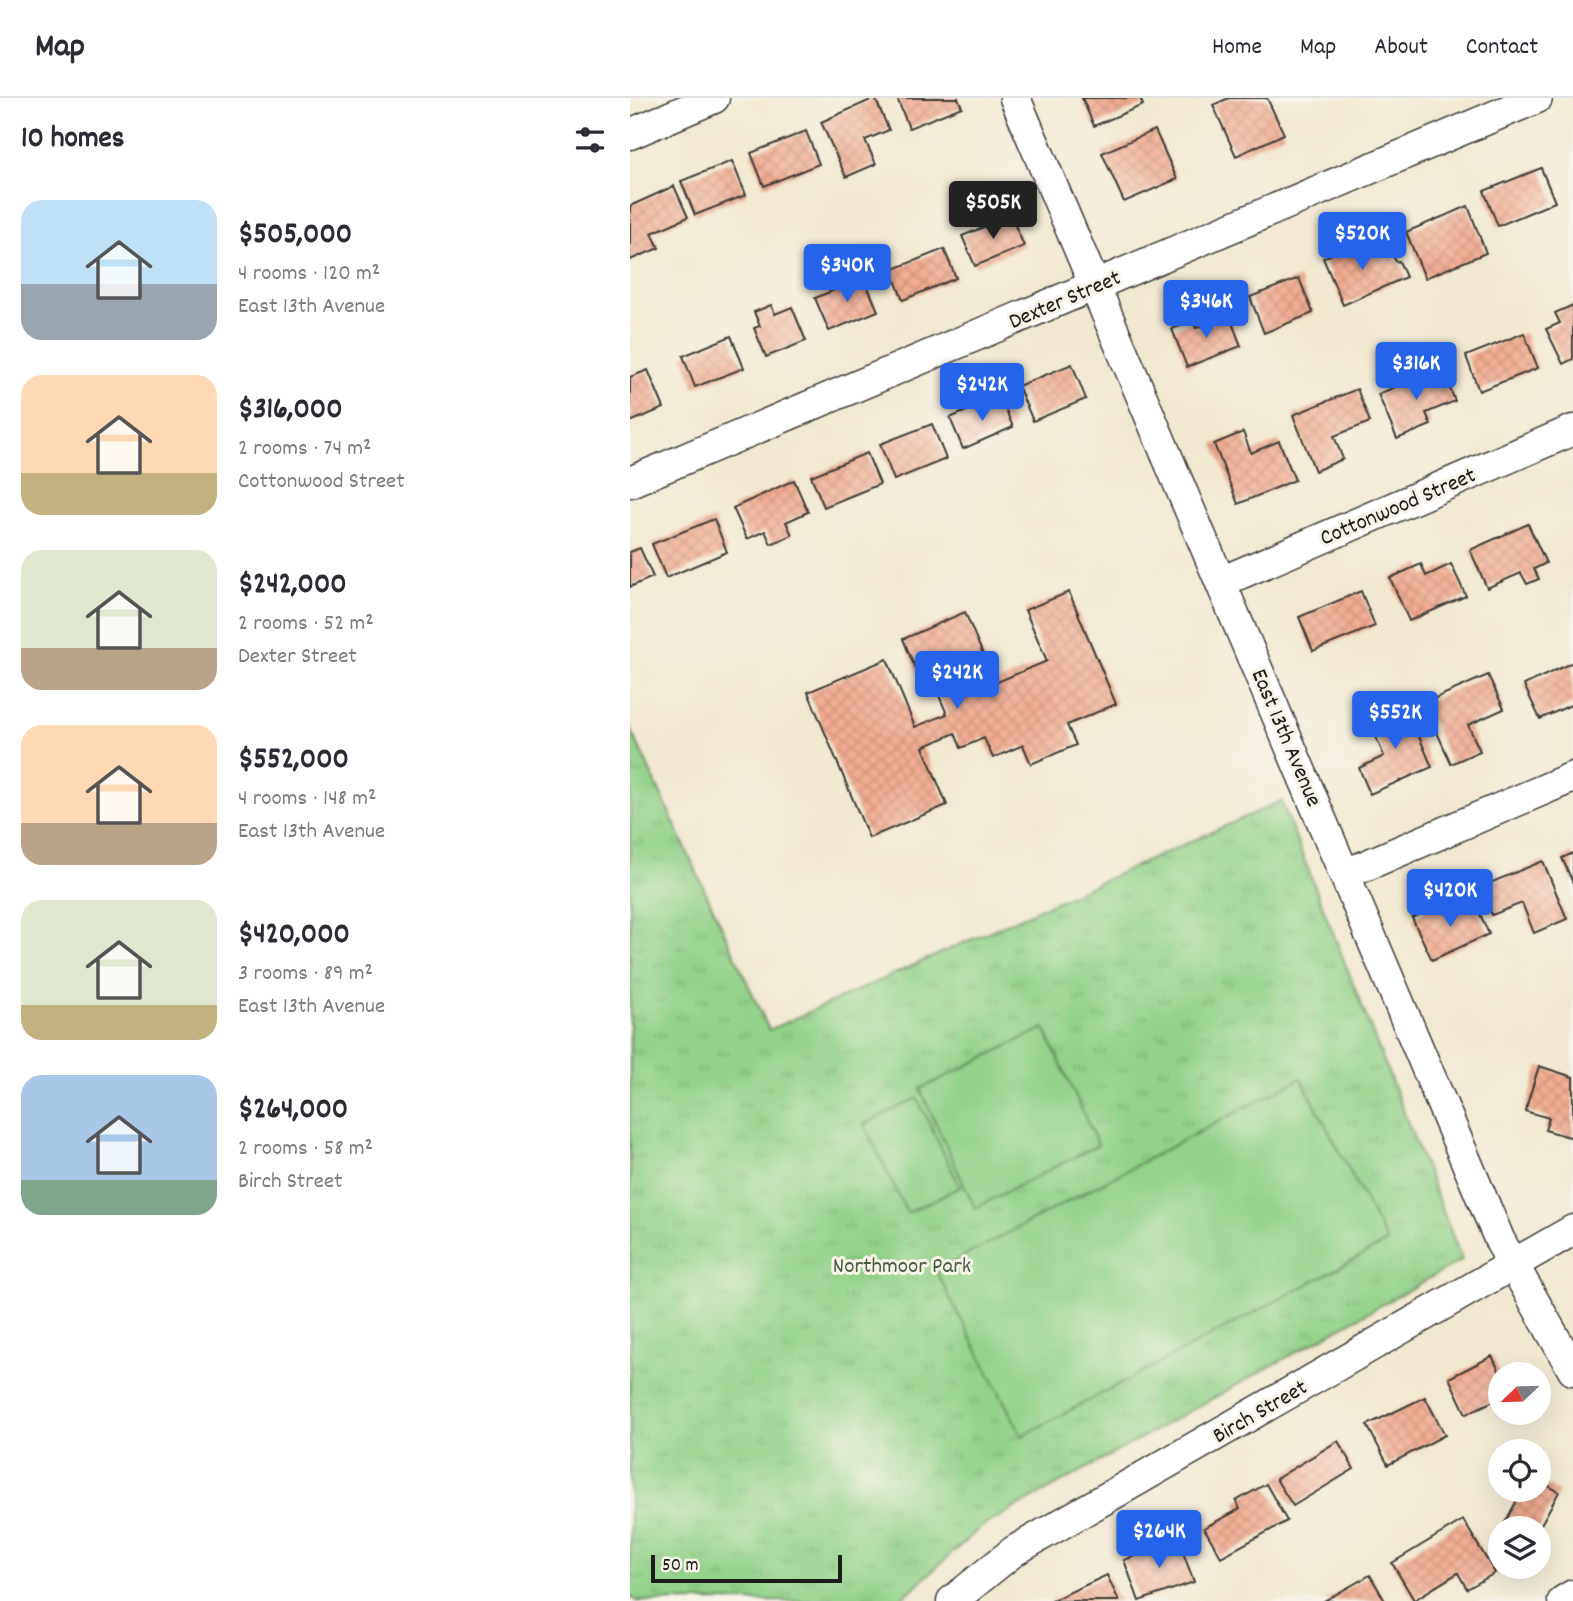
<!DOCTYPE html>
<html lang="en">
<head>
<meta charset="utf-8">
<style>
	body { margin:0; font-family:Dekko,sans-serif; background:#f2f2f3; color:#2b2b33; height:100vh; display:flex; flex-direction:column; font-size:26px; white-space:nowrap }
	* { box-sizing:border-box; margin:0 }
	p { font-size:23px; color:#7c7c81 }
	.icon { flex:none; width:38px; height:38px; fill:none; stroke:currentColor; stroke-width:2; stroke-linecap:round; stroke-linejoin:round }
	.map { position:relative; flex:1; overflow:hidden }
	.sheet { display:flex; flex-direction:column; background:#fff; width:630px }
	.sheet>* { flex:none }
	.needle { width:46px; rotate:247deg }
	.buttons { position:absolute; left:858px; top:1264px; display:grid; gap:14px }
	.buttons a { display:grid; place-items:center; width:63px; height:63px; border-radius:50%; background:#fff; box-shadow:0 7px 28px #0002; font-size:35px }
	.scale { position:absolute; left:21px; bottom:18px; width:191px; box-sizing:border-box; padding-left:7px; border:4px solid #1c1c1c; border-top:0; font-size:19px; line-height:24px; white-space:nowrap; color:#1c1c1c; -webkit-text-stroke:5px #f7f3e8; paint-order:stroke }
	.price { position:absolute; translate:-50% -60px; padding:0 16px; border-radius:7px; background:#2563eb; color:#fff; font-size:23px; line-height:46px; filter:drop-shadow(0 2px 4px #0008) }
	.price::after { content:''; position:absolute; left:50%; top:42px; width:21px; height:16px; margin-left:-10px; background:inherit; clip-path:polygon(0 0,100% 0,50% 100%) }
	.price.current { background:#222; color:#fff }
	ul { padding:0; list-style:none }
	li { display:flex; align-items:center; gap:21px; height:175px; padding:0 21px }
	li span { display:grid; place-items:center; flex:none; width:196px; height:140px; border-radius:21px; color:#555 }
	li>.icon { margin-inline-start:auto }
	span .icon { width:84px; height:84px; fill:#fffc; stroke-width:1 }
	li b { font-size:30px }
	h2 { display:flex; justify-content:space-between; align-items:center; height:84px; padding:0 21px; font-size:30px }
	header { display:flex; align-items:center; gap:42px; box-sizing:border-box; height:98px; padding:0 35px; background:#fff; border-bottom:2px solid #e1e1e2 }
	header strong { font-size:33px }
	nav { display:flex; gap:38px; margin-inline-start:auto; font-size:24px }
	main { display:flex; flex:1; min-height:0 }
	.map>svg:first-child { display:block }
</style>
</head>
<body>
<header>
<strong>Map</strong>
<nav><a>Home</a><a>Map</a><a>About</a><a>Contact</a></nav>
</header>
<main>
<section class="sheet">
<h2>10 homes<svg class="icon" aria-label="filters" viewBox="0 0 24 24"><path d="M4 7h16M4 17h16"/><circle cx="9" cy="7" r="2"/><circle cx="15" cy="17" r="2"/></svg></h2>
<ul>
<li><span style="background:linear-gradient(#bfe0f5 60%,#9aa5b1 0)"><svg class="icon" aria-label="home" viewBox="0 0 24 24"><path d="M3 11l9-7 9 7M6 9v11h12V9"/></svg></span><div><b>$505,000</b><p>4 rooms · 120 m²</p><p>East 13th Avenue</p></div></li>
<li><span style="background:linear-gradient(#ffd9b3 70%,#c2b280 0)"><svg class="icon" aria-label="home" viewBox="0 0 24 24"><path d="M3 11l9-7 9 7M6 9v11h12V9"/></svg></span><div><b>$316,000</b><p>2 rooms · 74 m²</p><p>Cottonwood Street</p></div></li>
<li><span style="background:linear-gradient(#dfe7d0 70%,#b9a48a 0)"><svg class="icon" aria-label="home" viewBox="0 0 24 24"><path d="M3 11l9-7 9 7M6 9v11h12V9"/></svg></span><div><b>$242,000</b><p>2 rooms · 52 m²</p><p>Dexter Street</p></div></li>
<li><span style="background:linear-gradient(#ffd9b3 70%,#b9a48a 0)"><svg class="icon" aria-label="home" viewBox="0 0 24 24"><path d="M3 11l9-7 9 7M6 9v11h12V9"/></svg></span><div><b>$552,000</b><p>4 rooms · 148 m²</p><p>East 13th Avenue</p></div></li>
<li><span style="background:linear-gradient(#dfe7d0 75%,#c2b280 0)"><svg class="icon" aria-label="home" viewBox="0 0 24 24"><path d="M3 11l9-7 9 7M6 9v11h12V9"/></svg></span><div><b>$420,000</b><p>3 rooms · 89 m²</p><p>East 13th Avenue</p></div></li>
<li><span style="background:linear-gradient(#a9c7e8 75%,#7fa58c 0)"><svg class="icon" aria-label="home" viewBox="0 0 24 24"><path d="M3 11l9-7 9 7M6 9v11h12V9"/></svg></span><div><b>$264,000</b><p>2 rooms · 58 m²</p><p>Birch Street</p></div></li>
</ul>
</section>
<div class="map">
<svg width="943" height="1503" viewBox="0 0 943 1503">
	<defs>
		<pattern id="grass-tufts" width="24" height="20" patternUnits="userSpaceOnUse" patternTransform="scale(1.75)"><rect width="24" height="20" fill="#92d289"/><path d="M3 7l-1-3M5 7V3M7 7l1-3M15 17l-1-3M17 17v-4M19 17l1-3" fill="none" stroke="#7db476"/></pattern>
		<pattern id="building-cross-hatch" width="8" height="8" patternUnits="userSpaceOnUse" patternTransform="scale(1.75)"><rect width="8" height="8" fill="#f2ac91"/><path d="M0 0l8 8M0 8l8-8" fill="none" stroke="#cf937c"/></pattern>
	</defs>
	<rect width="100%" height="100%" fill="#f7f3e8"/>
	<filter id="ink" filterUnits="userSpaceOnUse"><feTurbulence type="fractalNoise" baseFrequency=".0143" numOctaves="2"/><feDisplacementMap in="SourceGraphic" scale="14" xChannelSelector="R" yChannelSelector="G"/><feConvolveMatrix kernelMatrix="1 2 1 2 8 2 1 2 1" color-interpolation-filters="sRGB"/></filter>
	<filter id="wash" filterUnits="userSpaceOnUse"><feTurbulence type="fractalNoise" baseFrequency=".00686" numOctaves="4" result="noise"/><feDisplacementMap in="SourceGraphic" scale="28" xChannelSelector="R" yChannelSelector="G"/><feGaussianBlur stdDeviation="1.57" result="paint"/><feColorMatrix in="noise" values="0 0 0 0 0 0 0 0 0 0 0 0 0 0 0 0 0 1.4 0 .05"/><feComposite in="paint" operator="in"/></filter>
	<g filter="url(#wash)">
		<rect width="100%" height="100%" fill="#f1e8d1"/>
		<!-- grass -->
		<path fill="url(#grass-tufts)" stroke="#577752" stroke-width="2" d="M0 629 139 932 651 703 832 1162 351 1429 269 1503H6L0 1497Z"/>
		<!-- pitch -->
		<g fill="#92d289" stroke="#577752" stroke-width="2">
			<path d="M414 930 468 1047 345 1110 290 991Z"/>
			<path d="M671 980 757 1144 392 1338 306 1173Z"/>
			<path d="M287 1000 330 1089 277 1115 234 1026Z"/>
		</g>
		<g id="blocks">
			<!-- building -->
			<g fill="url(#building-cross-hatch)">
				<path d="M245 0 259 32 235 42 246 66 216 79 191 24Z"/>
				<path d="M267 0H328L332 9 279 30Z"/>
				<path d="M452 0H510L513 7 464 28Z"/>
				<path d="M599 0H637L654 36 606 58 583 7Z"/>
				<path d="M525 32 547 81 494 104 472 55Z"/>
				<path d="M176 33 189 66 134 88 121 55Z"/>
				<path d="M102 63 116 97 65 117 51 83Z"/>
				<path d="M911 70 925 104 868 128 854 93Z"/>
				<path d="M44 88 58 119 22 135 29 150 0 162V108Z"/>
				<path d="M838 108 856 155 795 180 776 134Z"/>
				<path d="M381 118 394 148 345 168 332 138Z"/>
				<path d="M724 146 730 162 759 149 766 164 769 163 776 179 713 207 693 160Z"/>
				<path d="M314 151 326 180 273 202 261 172Z"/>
				<path d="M234 180 248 213 199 233 185 200Z"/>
				<path d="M669 180 683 215 634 235 620 199Z"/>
				<path d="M141 207 145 216 162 209 176 243 136 259 124 230 130 228 124 214Z"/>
				<path d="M943 207V261L933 266 916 231 930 225 925 215Z"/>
				<path d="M599 217 611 248 557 269 542 231 563 223 566 230Z"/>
				<path d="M894 235 908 270 849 293 836 258Z"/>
				<path d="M101 238 114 270 65 289 53 258Z"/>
				<path d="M442 266 456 301 403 323 388 288Z"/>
				<path d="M812 270 825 303 796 315 801 327 767 341 748 296Z"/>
				<path d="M18 272 34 310 0 324V279Z"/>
				<path d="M727 291 740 324 704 338 713 361 685 373 663 317Z"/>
				<path d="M370 298 383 329 333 351 320 320Z"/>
				<path d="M302 326 316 361 264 382 250 346Z"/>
				<path d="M613 334 621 355 649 343 665 382 608 406 584 346Z"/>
				<path d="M237 355 250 386 194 409 181 378Z"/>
				<path d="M164 382 178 414 156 424 162 437 141 446 135 433 117 441 103 410Z"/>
				<path d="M84 421 97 454 36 480 22 446Z"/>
				<path d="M898 426 916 465 904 471 909 481 897 486 891 475 857 490 840 452Z"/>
				<path d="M10 450 23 479 0 489V454Z"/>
				<path d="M791 466 796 478 821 466 836 498 779 523 760 480Z"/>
				<path d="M731 493 745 528 683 553 669 519Z"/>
				<path d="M439 494 486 606 437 627 446 647 401 666 393 647 363 660 354 640 331 650 325 635 293 649 317 707 239 740 178 594 257 561 285 629 317 616 301 579 291 584 273 541 335 514 365 585 417 563 395 512Z"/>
				<path d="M943 564V606L910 621 894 587Z"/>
				<path d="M858 577 874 611 838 627 850 653 821 666 794 605Z"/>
				<path d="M775 606 802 669 740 696 729 670 754 658 739 622Z"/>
				<path d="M943 755V785L932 760Z"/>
				<path d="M913 763 937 821 904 835 892 805 862 817 850 789Z"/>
				<path d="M844 803 859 836 802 862 782 820 812 806 816 815Z"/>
				<path d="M909 968 943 979V1040L915 1032 919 1020 895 1013Z"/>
				<path d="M862 1258 871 1276 870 1300 836 1316 819 1280Z"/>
				<path d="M795 1299 815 1337 758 1367 737 1327Z"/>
				<path d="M708 1343 724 1371 663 1408 646 1381Z"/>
				<path d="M908 1382 929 1394 909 1430H872L893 1391H908Z"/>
				<path d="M636 1386 657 1423 591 1459 574 1430 610 1411 606 1403Z"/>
				<path d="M833 1422 865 1475 837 1491 828 1475 784 1502 762 1465Z"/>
				<path d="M548 1441 564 1484 509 1503 494 1462Z"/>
				<path d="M477 1477 489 1503H421Z"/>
				<path d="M740 1477 755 1503H694Z"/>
			</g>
		</g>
	</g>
	<g filter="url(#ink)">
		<use href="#blocks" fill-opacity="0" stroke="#3c3b37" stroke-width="2"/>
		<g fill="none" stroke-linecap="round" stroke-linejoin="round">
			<!-- minor casing -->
			<g stroke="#3c3b37" stroke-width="33">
				<g id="minor">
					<path d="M385 0 870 1143 943 1272"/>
					<path d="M0 36 84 0"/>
					<path d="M0 384 907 0"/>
					<path d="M591 484 943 332"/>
					<path d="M716 776 943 679"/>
					<path d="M322 1503 384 1453 943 1132"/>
					<path d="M933 1503 943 1497"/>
				</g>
			</g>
			<!-- minor -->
			<use href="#minor" stroke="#fff" stroke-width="30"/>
		</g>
	</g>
	<g text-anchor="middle" stroke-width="6" stroke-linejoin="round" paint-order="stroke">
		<!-- street labels -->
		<g font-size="23" fill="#1c1c1c" stroke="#f7f3e8">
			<text transform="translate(434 200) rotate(-23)" y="8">Dexter Street</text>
			<text transform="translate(767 407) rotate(-23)" y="8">Cottonwood Street</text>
			<text transform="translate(658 639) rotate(67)" y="8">East 13th Avenue</text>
			<text transform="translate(629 1312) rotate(-30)" y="8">Birch Street</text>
		</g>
		<!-- park labels -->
		<g font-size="23" fill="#455c42" stroke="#f7f3e8">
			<text x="272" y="1174">Northmoor Park</text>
		</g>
	</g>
</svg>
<div class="buttons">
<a><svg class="needle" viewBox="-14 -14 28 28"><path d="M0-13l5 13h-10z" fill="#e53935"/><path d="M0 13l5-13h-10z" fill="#7c7c81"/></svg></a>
<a><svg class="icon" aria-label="locate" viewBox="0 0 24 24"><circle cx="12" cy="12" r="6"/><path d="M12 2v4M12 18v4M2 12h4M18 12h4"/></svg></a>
<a><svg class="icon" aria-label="layers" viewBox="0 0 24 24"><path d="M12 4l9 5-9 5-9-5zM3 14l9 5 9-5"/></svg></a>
</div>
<div class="scale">50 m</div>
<b class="price current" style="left:363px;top:143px">$505K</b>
<b class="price" style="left:732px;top:174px">$520K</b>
<b class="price" style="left:217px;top:206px">$340K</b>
<b class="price" style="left:576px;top:242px">$346K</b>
<b class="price" style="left:786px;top:304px">$316K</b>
<b class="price" style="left:352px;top:325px">$242K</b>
<b class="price" style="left:327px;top:613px">$242K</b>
<b class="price" style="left:765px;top:653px">$552K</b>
<b class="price" style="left:820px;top:831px">$420K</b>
<b class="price" style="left:529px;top:1472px">$264K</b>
</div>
</main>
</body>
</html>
